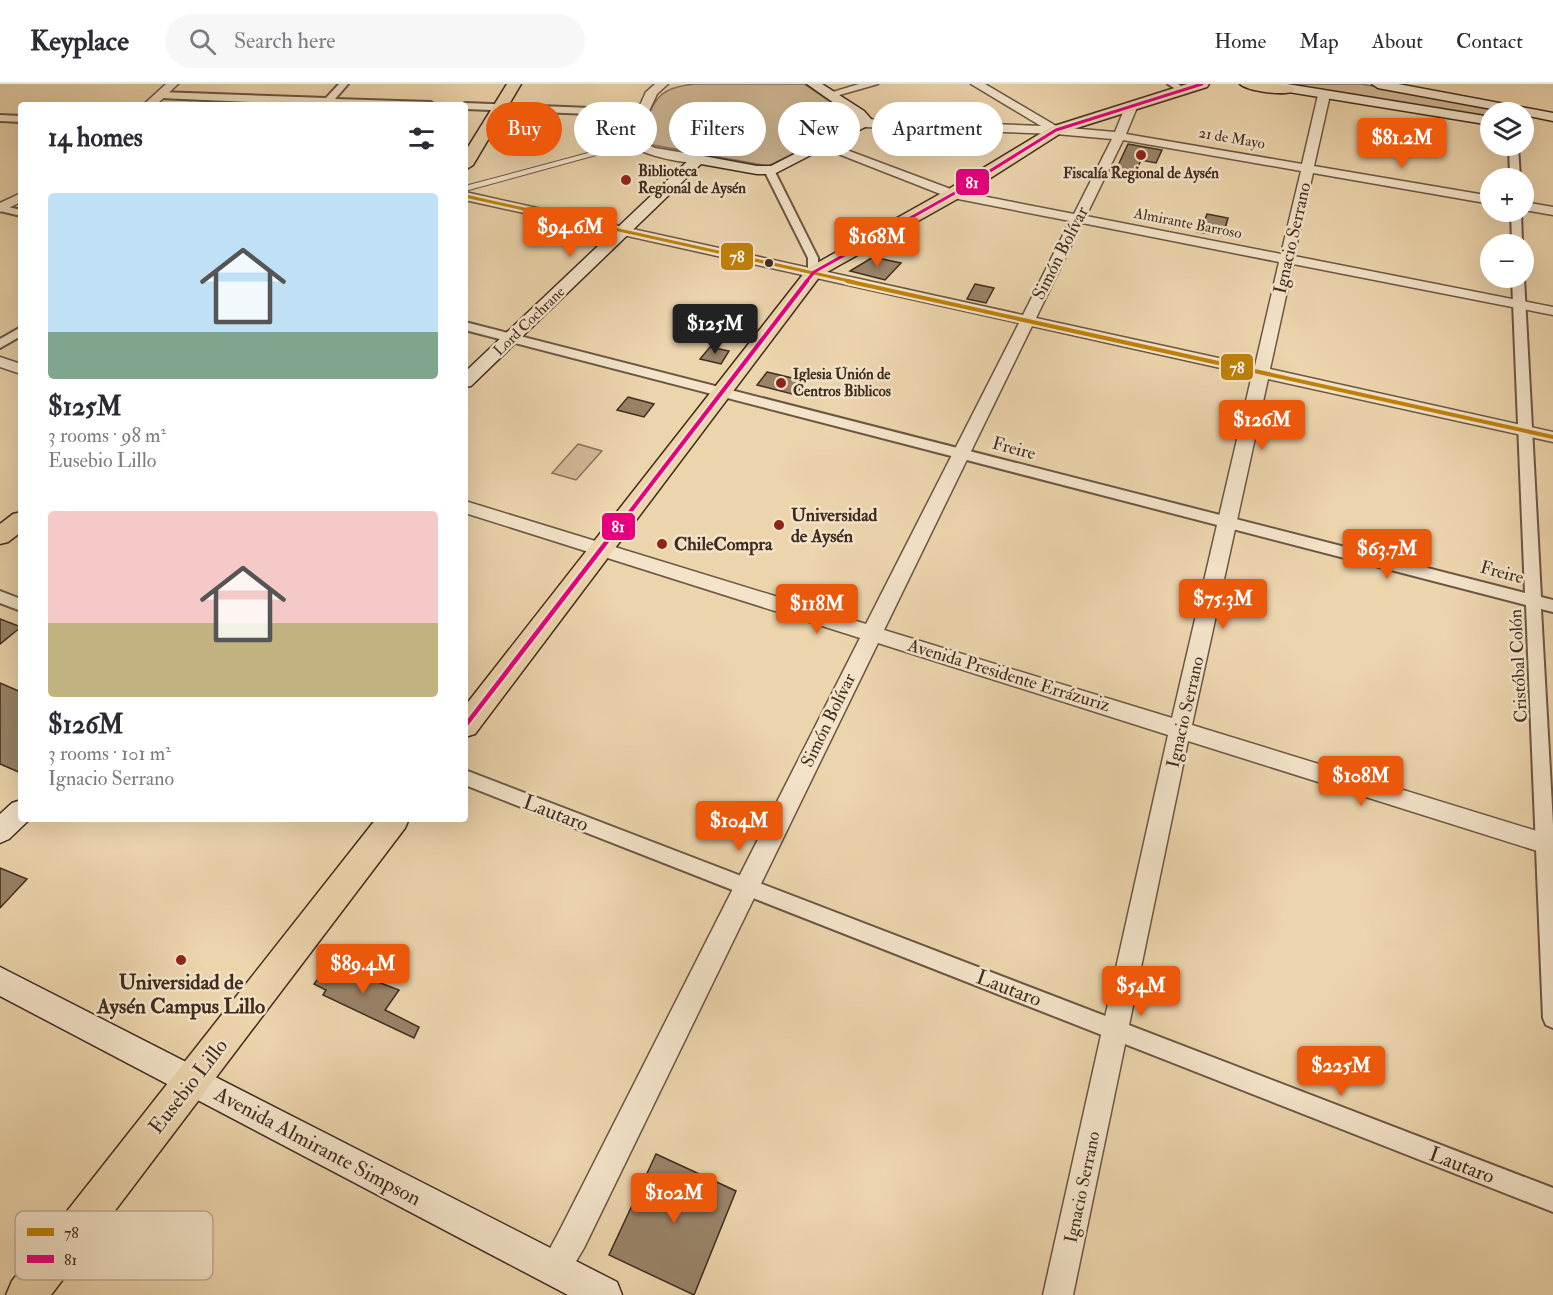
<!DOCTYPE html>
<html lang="en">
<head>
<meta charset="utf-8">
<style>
	body { margin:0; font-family:"IM FELL Double Pica",serif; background:#f7f7f7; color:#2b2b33; height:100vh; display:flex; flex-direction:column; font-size:22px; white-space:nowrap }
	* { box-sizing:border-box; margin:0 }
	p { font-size:20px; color:#7c7c81 }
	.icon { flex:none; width:33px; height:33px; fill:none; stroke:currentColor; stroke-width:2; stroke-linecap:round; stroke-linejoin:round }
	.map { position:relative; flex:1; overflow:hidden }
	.drawer { position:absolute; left:18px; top:18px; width:450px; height:720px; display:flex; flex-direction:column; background:#fff; border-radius:6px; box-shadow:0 6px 24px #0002 }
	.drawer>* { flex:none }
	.hud { position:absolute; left:486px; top:18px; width:570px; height:54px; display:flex; gap:12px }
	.controls { position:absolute; left:1480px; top:18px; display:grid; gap:12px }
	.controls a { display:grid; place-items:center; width:54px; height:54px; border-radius:50%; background:#fff; box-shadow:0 6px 24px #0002; font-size:30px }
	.price { position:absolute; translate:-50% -51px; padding:0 14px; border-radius:6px; background:#ea580c; color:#fff; font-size:20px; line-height:39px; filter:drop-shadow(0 2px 3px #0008) }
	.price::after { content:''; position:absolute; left:50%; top:36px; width:18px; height:14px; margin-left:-9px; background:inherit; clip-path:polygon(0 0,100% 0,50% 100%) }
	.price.active { background:#222; color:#fff }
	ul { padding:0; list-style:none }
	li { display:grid; align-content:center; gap:12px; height:318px; padding:0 30px }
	li span { display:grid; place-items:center; height:186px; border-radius:6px; color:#555 }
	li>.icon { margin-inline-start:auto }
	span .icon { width:108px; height:108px; fill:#fffc; stroke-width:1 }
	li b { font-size:26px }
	h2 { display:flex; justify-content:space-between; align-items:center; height:72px; padding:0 30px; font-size:26px }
	.tag { padding:0 21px; border-radius:27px; background:#fff; box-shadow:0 6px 24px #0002; font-size:21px; line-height:54px }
	.tag.active { background:#ea580c; color:#fff }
	header { display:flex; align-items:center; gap:36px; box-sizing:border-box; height:84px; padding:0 30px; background:#fff; border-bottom:2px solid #e1e1e2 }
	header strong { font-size:28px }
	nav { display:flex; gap:33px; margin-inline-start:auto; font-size:21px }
	.search { width:420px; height:54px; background:#f7f7f7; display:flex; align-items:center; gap:15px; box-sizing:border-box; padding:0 21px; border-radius:33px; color:#7c7c81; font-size:22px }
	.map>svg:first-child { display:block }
</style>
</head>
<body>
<header>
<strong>Keyplace</strong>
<div class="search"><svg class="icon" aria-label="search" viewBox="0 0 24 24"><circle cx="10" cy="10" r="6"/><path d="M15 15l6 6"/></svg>Search here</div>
<nav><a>Home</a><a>Map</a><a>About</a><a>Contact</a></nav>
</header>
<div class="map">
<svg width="1553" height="1211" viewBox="0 0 1553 1211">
	<rect width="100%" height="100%" fill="#ecd4ac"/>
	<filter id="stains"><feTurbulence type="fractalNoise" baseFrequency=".00333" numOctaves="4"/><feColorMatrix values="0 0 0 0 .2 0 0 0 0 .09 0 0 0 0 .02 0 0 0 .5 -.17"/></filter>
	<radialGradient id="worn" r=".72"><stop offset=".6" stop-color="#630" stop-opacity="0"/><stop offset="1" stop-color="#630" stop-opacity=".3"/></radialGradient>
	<!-- green -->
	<g fill="#cfb794" stroke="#887259" stroke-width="1.5">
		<path d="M695 0H804L855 34 856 39 768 82 642 59 639 55V51C656 17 654 4 695 0Z"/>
		<path d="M1273 0H1361L1516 28H1491V35Z"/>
		<path d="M578 360 602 367 576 396 552 389Z"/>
	</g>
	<!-- building -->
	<g fill="#998368" stroke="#402c1e" stroke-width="1.5">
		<path d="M1128 60 1162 66 1156 79 1141 76 1134 92 1115 88Z"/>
		<path d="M1207 130 1228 134 1223 152 1197 148 1202 135H1205Z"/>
		<path d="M873 173 901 179 885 196 850 187Z"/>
		<path d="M975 200 994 204 986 219 967 215Z"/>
		<path d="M710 263 729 267 721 280 700 275Z"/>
		<path d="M767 288 805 297 796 311 757 301Z"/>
		<path d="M628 313 654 320 644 333 617 326Z"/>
		<path d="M0 535 21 543 0 560Z"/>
		<path d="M0 599 21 608V689L0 680Z"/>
		<path d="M0 784 27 795 0 824Z"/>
		<path d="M331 878 344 884 348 879 369 886 365 893 399 906 385 926 419 943 414 954 323 911 326 906 314 900Z"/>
		<path d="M656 1070 736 1107 694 1211 609 1171Z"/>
	</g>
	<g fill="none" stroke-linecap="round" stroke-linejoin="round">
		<!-- pedestrian casing -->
		<g stroke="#6b5642" stroke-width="2">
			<path id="pedestrian" d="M629 58 636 60 465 107V102Z"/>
		</g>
		<!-- minor casing -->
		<g stroke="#6b5642" stroke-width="4">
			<g id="minor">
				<path d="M339 0H348L335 15 431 18 435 21H321L160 14 156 11 160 8 326 14Z"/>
				<path d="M1168 0H1178L1187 6 1180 8Z"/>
				<path d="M465 19 641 26 646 29 641 32 465 25V21H461Z"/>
				<path d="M0 31 21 32V38L0 37Z"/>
				<path d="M1509 62H1518L1520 94H1510Z"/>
				<path d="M769 83 774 86 818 174V190L814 191 808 188V174L764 86Z"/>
				<path d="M0 121 21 126V132L0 127Z"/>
				<path d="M1511 128H1521L1522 160H1512Z"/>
				<path d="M1512 194H1524L1541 513 1553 516V528L1541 525 1553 741V944L1546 941 1543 934 1526 521 465 246V238L1525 509Z"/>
				<path d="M21 243V252L0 264V255Z"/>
				<path d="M0 507 21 515V527L0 519Z"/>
				<path d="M465 686 1553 1104V1128L465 701Z"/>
			</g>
		</g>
		<!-- tertiary casing -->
		<g stroke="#6b5642" stroke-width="3">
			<g id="tertiary">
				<path d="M166 0H178L156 21H143Z"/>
				<path d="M655 0H668L657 10 636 55 655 64 702 72V78C684 81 636 70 624 56L646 8Z"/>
				<path d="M859 0H878L829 14 823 11Z"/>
				<path d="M971 0H985L1058 43 1115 48 1126 21 1132 18 1138 21 1126 50 1302 80 1318 11 1324 8 1330 11 1314 82 1491 112V120L1313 89 1294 172 1553 223V231L1293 180 1270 285 1553 348V358L1268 295 1192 641 1553 752V772L1188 657 1073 1211H1043L1168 651 878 559 584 1164 565 1196 554 1200 543 1196 539 1185 562 1142 860 554 465 429V417L866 540 1019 239 465 116V108L1023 231 1070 137 948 113 818 62 824 58 828 59 956 107 1074 130 1112 55 1056 50 864 43 858 39 864 35 1041 42ZM1123 56 1301 87 1281 170 1086 132ZM1082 139 1279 178 1255 282 1036 234ZM1032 242 1252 291 1172 634 884 546Z"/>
				<path d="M21 109V118L0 128V119Z"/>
				<path d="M1524 118 1553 123V131L1524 126Z"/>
				<path d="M0 273 21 280V290L0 283Z"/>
			</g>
		</g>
		<!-- secondary casing -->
		<g stroke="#402c1e" stroke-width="3">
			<g id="secondary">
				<path d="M807 0H822L864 27 871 35V40L774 90H757L701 80 471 302 465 303V288L693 72 698 71 757 82H771L857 38 854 33Z"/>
				<path d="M1258 0H1287L1491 33V41L1264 4Z"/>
				<path d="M1372 0H1398L1553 29V37L1524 31V28H1508L1378 4Z"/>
				<path d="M21 716V735H30L9 755 0 759V730L12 719Z"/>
				<path d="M0 883 617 1198 622 1211H568L0 912Z"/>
			</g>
		</g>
		<!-- primary casing -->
		<g stroke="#402c1e" stroke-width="3">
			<g id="primary">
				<path d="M507 0H521L473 81 465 86V68Z"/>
				<path d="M1187 0H1209L1207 3 1061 49 959 114 820 192 475 650 465 653V622L808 184 947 106 1051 43Z"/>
				<path d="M1240 0H1276L1293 3 1295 6C1288 13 1247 7 1240 0Z"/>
				<path d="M21 428V448L8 458 0 460V440L13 430Z"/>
				<path d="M376 735H409L405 744 51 1211H6L12 1197Z"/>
			</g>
		</g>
		<!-- pedestrian -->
		<use href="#pedestrian" fill="#f3e3c9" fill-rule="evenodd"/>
		<!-- minor -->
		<use href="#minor" fill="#f3e3c9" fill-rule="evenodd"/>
		<!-- tertiary -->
		<use href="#tertiary" fill="#f3e3c9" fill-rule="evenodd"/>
		<!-- secondary -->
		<use href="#secondary" fill="#f3e3c9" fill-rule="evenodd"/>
		<!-- primary -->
		<use href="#primary" fill="#ecd4ac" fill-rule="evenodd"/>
		<!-- bus-1-far1 casing -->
		<g stroke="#f3e3c9" stroke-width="6">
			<path id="bus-1-far1" d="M465 112 854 198"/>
		</g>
		<!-- bus-1 casing -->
		<g stroke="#f3e3c9" stroke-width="8">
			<path id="bus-1" d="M847 197 1553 353"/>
		</g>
		<!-- bus-2-far2 casing -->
		<g stroke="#f3e3c9" stroke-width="6">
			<path id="bus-2-far2" d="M806 198 814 188 953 110 1056 46 1202 0"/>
		</g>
		<!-- bus-2-far1 casing -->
		<g stroke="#f3e3c9" stroke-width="8">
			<path id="bus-2-far1" d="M610 454 807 197"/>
		</g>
		<!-- bus-2 casing -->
		<g stroke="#f3e3c9" stroke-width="9">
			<path id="bus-2" d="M465 642 611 452"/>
		</g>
		<!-- bus-1-far1 -->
		<use href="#bus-1-far1" stroke="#c08109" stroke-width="3"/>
		<!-- bus-1 -->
		<use href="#bus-1" stroke="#c08109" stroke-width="4"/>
		<!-- bus-2-far2 -->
		<use href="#bus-2-far2" stroke="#e5007d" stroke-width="3"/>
		<!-- bus-2-far1 -->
		<use href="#bus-2-far1" stroke="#e5007d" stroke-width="4"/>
		<!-- bus-2 -->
		<use href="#bus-2" stroke="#e5007d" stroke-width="4.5"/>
	</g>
	<!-- markers -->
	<g fill="#8f2418" stroke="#f3e3c9" stroke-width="2">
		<circle cx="1141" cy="71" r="6"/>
		<circle cx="626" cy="96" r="6"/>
		<circle cx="781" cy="299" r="6"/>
		<circle cx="779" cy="441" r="6"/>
		<circle cx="662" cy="460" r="6"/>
		<circle cx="181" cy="876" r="6"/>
	</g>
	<circle fill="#402c1e" stroke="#f3e3c9" stroke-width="2" cx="769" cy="179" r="5"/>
	<g text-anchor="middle" stroke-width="5" stroke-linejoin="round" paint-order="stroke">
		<!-- far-street labels -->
		<g font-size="15" fill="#402c1e" stroke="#f3e3c9">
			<text transform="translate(1232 54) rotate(10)" y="5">21 de Mayo</text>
			<text transform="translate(1188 139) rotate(11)" y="5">Almirante Barroso</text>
			<text transform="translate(529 237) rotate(-44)" y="5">Lord Cochrane</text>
		</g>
		<!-- far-poi labels -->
		<g font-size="15" font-weight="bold" fill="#402c1e" stroke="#f3e3c9" text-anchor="start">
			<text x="638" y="92">Biblioteca<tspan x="638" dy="17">Regional de Aysén</tspan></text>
			<text x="1141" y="94" text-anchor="middle">Fiscalía Regional de Aysén</text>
			<text x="793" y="295">Iglesia Unión de<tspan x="793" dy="17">Centros Biblicos</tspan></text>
		</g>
		<!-- street labels -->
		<g font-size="18" fill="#402c1e" stroke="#f3e3c9">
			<text transform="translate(1292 154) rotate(-77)" y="6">Ignacio Serrano</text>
			<text transform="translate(1060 169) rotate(-63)" y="6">Simón Bolívar</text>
			<text transform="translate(1014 364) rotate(15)" y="6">Freire</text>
			<text transform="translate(1502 488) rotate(15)" y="6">Freire</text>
			<text transform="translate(1518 582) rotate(-93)" y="6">Cristóbal Colón</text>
			<text transform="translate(1009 591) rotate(17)" y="6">Avenida Presidente Errázuriz</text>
			<text transform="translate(1185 628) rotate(-77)" y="6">Ignacio Serrano</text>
			<text transform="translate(828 636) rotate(-64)" y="6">Simón Bolívar</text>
			<text transform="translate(1082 1103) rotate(-78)" y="6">Ignacio Serrano</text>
		</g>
		<!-- poi labels -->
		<g font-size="18" font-weight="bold" fill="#402c1e" stroke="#f3e3c9" text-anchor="start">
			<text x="791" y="437">Universidad<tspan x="791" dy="21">de Aysén</tspan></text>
			<text x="674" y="466">ChileCompra</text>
		</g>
		<!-- near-street labels -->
		<g font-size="21" fill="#402c1e" stroke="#f3e3c9">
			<text transform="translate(556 729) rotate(21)" y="7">Lautaro</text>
			<text transform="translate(1009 904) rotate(21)" y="7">Lautaro</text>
			<text transform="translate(188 1002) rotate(-52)" y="7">Eusebio Lillo</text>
			<text transform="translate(318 1062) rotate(28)" y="7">Avenida Almirante Simpson</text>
			<text transform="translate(1462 1081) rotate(21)" y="7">Lautaro</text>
		</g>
		<!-- near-poi labels -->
		<g font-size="21" font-weight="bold" fill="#402c1e" stroke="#f3e3c9">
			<text x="181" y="905">Universidad de<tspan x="181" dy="24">Aysén Campus Lillo</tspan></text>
		</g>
	</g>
	<!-- legend -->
	<rect x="15" y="1127" width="198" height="69" rx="9" fill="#f3e3c9" stroke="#bdac96" stroke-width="1.5"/>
	<rect x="27" y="1144" width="27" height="8" fill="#c08109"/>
	<rect x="27" y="1171" width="27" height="8" fill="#e5007d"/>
	<g font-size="16" fill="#402c1e">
		<text x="64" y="1154">78</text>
		<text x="64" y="1181">81</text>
	</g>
	<g stroke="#f3e3c9" stroke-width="2">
		<rect x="955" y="84" width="35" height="28" rx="6" fill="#e5007d"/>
		<rect x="720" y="158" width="34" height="29" rx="6" fill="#c08109"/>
		<rect x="1220" y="269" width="34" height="28" rx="6" fill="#c08109"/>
		<rect x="601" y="428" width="35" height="29" rx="6" fill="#e5007d"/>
	</g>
	<g font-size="16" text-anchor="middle" font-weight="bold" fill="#fff">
		<text x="972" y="104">81</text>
		<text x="737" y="178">78</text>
		<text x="1237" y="289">78</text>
		<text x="618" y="448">81</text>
	</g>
	<rect width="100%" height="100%" filter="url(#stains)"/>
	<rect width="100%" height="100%" fill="url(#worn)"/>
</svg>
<div class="controls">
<a><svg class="icon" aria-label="layers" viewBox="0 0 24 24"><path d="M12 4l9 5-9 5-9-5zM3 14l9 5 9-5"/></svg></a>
<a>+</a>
<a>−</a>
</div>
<b class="price" style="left:1402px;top:85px">$81.2M</b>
<b class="price" style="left:570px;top:174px">$94.6M</b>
<b class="price" style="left:877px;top:184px">$168M</b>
<b class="price active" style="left:715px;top:271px">$125M</b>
<b class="price" style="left:1262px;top:367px">$126M</b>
<b class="price" style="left:1387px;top:496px">$63.7M</b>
<b class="price" style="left:1223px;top:546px">$75.3M</b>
<b class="price" style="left:817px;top:551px">$118M</b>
<b class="price" style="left:1361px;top:723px">$108M</b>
<b class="price" style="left:739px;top:768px">$104M</b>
<b class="price" style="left:363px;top:911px">$89.4M</b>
<b class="price" style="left:1141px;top:933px">$54M</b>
<b class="price" style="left:1341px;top:1013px">$225M</b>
<b class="price" style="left:674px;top:1140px">$102M</b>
<div class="hud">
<a class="tag active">Buy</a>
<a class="tag">Rent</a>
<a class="tag">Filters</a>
<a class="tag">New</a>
<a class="tag">Apartment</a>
</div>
<section class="drawer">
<h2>14 homes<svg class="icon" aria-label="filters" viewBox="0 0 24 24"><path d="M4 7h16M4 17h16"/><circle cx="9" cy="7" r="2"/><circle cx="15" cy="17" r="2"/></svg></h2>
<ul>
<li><span style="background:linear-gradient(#bfe0f5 75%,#7fa58c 0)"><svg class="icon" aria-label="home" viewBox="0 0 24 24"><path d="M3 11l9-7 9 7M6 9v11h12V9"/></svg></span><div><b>$125M</b><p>3 rooms · 98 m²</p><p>Eusebio Lillo</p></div></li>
<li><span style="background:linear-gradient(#f6c9c9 60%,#c2b280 0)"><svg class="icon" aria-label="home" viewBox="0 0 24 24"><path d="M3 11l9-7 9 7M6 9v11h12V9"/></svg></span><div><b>$126M</b><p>3 rooms · 101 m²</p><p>Ignacio Serrano</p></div></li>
</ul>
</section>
</div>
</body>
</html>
